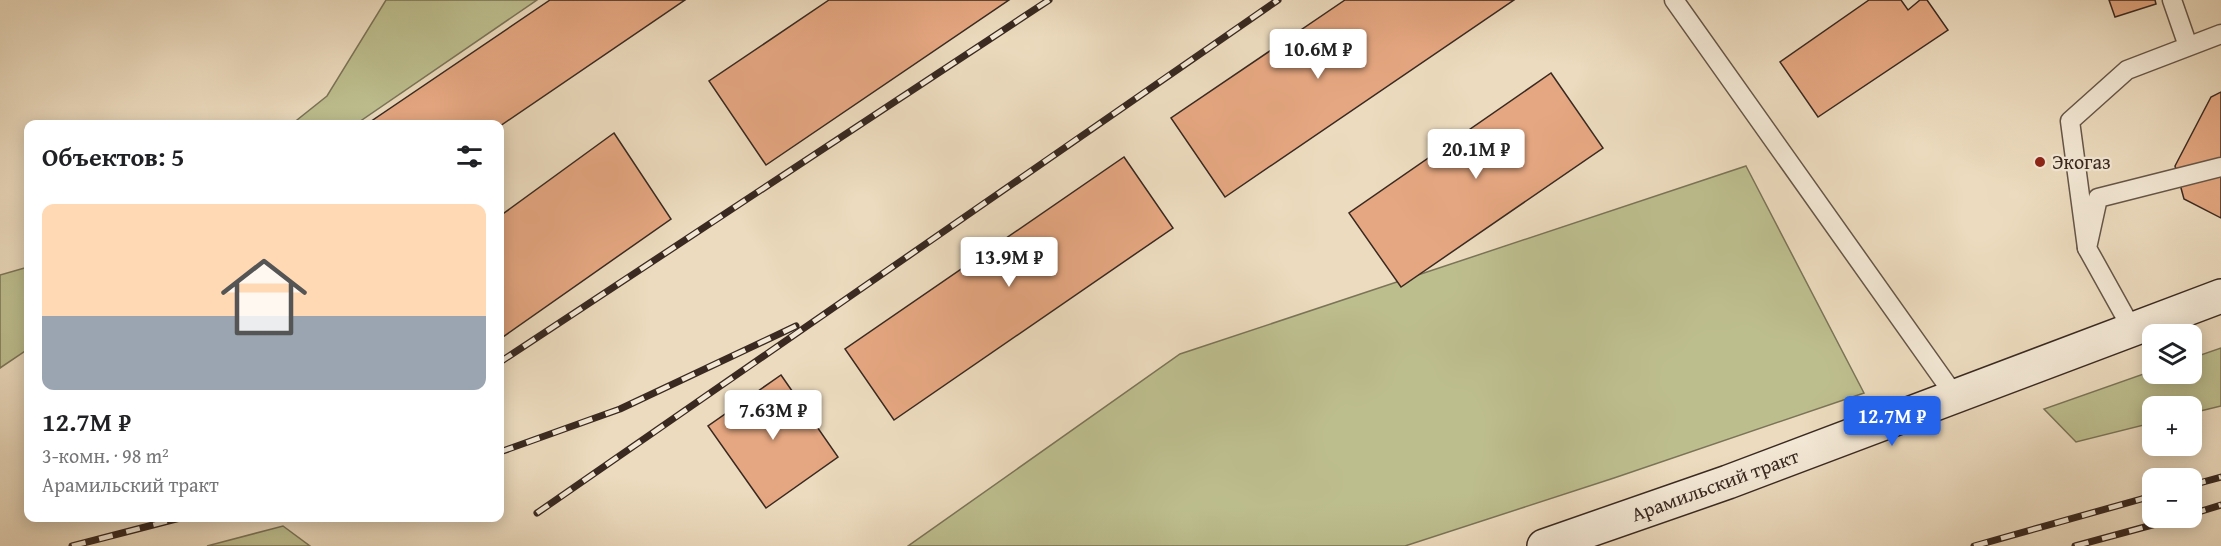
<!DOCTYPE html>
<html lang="ru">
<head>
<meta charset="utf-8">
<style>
	body { margin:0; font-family:"Gentium Book Plus",serif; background:#f2f2f2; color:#202124; height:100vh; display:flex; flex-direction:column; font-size:22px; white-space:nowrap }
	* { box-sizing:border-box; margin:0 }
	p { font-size:20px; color:#757577 }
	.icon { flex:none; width:33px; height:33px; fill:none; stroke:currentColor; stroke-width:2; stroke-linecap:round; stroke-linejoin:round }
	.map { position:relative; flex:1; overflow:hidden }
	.side { position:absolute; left:24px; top:120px; width:480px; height:402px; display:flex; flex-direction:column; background:#fff; border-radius:12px; box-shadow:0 3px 15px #0003 }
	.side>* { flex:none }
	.buttons { position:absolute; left:2142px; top:324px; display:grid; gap:12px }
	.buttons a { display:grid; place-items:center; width:60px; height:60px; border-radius:12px; background:#fff; box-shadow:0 3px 15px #0003; font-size:30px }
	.price { position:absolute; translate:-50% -51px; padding:0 14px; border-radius:6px; background:#fff; color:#222; font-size:20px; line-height:39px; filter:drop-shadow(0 2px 3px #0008) }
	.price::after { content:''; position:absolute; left:50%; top:36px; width:18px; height:14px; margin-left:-9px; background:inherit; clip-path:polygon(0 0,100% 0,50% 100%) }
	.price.on { background:#2563eb; color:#fff }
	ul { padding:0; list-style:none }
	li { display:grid; align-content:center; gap:12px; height:318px; padding:0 18px }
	li span { display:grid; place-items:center; height:186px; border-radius:12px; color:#555 }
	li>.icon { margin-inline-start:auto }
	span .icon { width:108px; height:108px; fill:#fffc; stroke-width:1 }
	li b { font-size:26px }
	h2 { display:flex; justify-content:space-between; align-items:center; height:72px; padding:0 18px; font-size:26px }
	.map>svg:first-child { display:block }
</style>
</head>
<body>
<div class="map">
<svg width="2221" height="546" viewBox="0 0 2221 546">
	<rect width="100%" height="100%" fill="#ecdbbe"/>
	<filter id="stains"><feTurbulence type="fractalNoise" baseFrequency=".00333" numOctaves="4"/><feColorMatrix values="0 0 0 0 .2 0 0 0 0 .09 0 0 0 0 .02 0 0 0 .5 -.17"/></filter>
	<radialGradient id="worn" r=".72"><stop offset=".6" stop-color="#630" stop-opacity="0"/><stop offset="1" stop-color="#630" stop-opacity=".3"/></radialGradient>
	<!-- green -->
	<g fill="#bdbe8e" stroke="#7b7458" stroke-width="1.5">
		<path d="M386 0H537L356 124H292L327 96Z"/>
		<path d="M1746 166 1864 393 1614 478 1405 546H908L1180 354Z"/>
		<path d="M28 267V349L0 368V275Z"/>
		<path d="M2221 348V406L2192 413V406H2152V423L2076 442 2044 409 2152 371V374H2192V358Z"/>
		<path d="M283 526 310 546H207Z"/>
	</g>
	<!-- building -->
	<g fill="#e5a781" stroke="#392921" stroke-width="1.5">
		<path d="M550 0H685L500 126V124H367Z"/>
		<path d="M829 0H1009L766 165 709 81Z"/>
		<path d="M1345 0H1514L1225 197 1171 118Z"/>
		<path d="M1869 0H1901L1908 10 1920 0H1927L1948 30 1818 117 1780 62Z"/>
		<path d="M2109 0H2155L2156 4 2115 17Z"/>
		<path d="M1551 73 1603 148 1401 287 1349 213Z"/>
		<path d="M2221 92V218L2184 199 2175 166 2211 97Z"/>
		<path d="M614 133 671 219 500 339V216Z"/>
		<path d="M1124 157 1173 228 894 420 845 349Z"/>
		<path d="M781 375 838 457 766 508 708 426Z"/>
	</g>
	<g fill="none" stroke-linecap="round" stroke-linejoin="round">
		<!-- service casing -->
		<g stroke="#665648" stroke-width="21">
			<g id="service">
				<path d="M1674 0 1955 396"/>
				<path d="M2172 0 2188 46"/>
				<path d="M2087 248 2070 121 2127 70 2221 34"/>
				<path d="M2132 329 2087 248 2098 198 2221 167"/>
			</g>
		</g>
		<!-- secondary casing -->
		<g stroke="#392921" stroke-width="36">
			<path id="secondary" d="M1544 546 1728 482 2221 296"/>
		</g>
		<!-- service -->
		<use href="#service" stroke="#f3e8d5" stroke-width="18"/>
		<!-- secondary -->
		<use href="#secondary" stroke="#f3e8d5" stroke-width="33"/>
		<!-- rail casing -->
		<g stroke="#392921" stroke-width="7">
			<g id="rail">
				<path d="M500 362 1049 0"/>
				<path d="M500 452 620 409 796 326"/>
				<path d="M2192 485 2221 477"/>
				<path d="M537 513 1278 0"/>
				<path d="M2192 514 2221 505"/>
				<path d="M72 546 180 518"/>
				<path d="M1974 546 2152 496"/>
				<path d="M2075 546 2178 518"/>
			</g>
		</g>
		<!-- rail -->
		<use href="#rail" stroke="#f3e8d5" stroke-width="4.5" stroke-dasharray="14" stroke-linecap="butt"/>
	</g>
	<!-- markers -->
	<circle fill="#8f2418" stroke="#f3e8d5" stroke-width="2" cx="2040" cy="162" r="6"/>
	<g text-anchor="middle" stroke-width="4.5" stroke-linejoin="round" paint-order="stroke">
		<!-- poi labels -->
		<g font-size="20" fill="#392921" stroke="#f3e8d5" text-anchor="start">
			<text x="2052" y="169">Экогаз</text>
		</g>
		<!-- street labels -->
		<g font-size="20" fill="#392921" stroke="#f3e8d5">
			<text transform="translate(1715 485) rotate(-20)" y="7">Арамильский тракт</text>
		</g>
	</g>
	<rect width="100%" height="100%" filter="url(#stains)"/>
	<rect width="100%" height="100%" fill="url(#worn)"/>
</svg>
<div class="buttons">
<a><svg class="icon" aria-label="layers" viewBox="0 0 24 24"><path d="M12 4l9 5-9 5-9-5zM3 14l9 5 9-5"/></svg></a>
<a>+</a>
<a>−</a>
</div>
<b class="price" style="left:1318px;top:80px">10.6M ₽</b>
<b class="price" style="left:1476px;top:180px">20.1M ₽</b>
<b class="price" style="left:1009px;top:288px">13.9M ₽</b>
<b class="price" style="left:773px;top:441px">7.63M ₽</b>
<b class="price on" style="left:1892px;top:447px">12.7M ₽</b>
<section class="side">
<h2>Объектов: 5<svg class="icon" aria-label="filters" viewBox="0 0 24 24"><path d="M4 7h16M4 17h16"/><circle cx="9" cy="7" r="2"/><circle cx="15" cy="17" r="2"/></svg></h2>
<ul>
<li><span style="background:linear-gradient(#ffd9b3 60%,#9aa5b1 0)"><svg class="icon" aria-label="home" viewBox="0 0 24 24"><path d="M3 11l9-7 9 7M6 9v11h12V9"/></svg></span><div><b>12.7M ₽</b><p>3-комн. · 98 m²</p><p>Арамильский тракт</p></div></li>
</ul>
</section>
</div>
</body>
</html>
